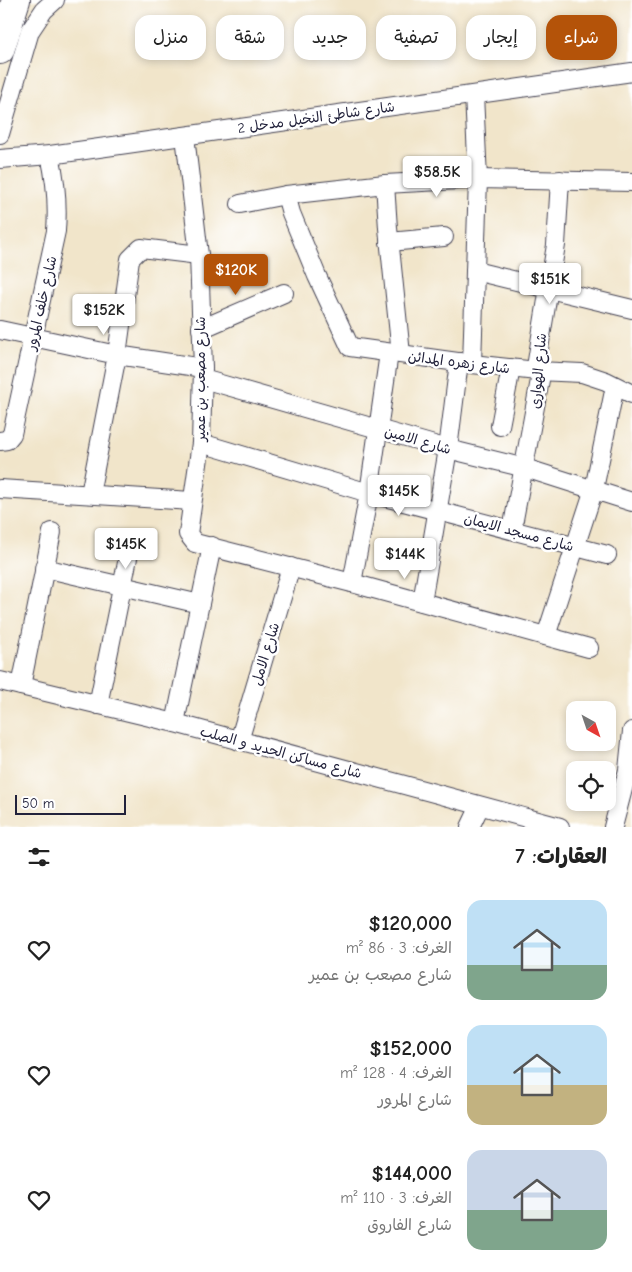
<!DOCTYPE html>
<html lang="ar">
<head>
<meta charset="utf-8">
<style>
	body { margin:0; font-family:"Comic Neue","Playpen Sans Arabic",sans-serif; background:#f6f6f6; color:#222; direction:rtl; height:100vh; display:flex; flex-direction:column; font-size:19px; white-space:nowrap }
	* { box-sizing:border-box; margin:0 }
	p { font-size:16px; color:#767676 }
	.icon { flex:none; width:28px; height:28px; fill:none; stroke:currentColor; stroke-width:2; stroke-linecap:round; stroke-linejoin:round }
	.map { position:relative; height:827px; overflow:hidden; direction:ltr }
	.side { display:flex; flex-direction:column; background:#fff; flex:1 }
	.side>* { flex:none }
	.guide { position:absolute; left:15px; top:15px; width:602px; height:45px; direction:rtl; display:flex; gap:10px }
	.needle { width:32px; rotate:140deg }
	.tools { position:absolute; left:566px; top:701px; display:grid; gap:10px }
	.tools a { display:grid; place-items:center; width:50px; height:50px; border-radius:10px; background:#fff; box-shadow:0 2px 8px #0003; font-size:25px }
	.scale { position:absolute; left:15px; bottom:12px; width:111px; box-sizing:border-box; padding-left:5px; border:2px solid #22223b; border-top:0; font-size:14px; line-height:18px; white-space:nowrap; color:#22223b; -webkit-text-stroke:4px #fff; paint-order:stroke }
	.price { position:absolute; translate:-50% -42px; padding:0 11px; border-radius:5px; background:#fff; color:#222; font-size:16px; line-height:32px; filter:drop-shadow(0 1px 2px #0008) }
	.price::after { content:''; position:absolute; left:50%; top:30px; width:15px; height:11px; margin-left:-8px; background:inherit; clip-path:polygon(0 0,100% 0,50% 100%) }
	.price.on { background:#b45309; color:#fff }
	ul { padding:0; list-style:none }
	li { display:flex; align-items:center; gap:15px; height:125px; padding:0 25px }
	li span { display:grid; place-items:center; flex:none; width:140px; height:100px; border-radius:15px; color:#555 }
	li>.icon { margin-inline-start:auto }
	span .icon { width:60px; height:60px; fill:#fffc; stroke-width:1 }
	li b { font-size:21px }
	h2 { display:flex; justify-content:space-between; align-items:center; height:60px; padding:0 25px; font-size:21px }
	.chip { padding:0 18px; border-radius:15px; background:#fff; box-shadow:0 2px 8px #0003; font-size:18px; line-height:45px }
	.chip.on { background:#b45309; color:#fff }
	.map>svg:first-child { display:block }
</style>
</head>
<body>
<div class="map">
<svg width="632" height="827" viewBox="0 0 632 827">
	<rect width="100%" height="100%" fill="#fff"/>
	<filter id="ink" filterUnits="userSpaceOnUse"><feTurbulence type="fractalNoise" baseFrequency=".02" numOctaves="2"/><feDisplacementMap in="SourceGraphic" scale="10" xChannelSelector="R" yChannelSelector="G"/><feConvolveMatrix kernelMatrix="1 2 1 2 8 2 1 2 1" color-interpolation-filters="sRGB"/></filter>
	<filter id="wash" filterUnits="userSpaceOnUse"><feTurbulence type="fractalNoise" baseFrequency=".0096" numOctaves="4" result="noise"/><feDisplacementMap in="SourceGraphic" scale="20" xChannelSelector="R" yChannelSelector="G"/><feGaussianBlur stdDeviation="1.12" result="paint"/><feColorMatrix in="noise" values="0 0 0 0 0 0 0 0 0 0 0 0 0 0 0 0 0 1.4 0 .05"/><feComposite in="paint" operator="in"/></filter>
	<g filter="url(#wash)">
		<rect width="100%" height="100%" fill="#f1e5ca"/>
	</g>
	<g filter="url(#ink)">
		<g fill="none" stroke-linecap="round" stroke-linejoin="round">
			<!-- street casing -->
			<g stroke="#413f50" stroke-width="20">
				<g id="street">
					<path d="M0 134 30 31 44 10 55 0"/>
					<path d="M185 136 199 255 203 368 201 443 188 534 195 543 352 583 589 648"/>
					<path d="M0 159 50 155 632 72"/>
					<path d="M385 184 388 228 401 354"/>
					<path d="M286 195 291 213 317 276 350 347 472 364 537 371 582 373 606 381 632 394"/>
					<path d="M240 204 286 195 385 184 478 179 632 182"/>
					<path d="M389 242 444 237"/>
					<path d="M475 271 632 309"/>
					<path d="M201 329 284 293"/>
					<path d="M0 330 117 355 203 368"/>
					<path d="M472 364 478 179 474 95"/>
					<path d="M203 379 448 449 525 468 632 502"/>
					<path d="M500 426 511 368"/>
					<path d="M0 441 7 440 12 434 56 231C58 205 56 181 50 155"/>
					<path d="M201 443 369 493 607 555"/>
					<path d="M0 489 192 501"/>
					<path d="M90 494 117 355 130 259 141 248 199 255"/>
					<path d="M512 530 540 380 536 367 556 245 560 180"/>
					<path d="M44 568 200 604"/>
					<path d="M352 583 369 493 389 353"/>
					<path d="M422 602 448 449 459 362"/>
					<path d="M546 636 594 489 615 386"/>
					<path d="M0 681 175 723 560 827"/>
					<path d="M21 686 52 532"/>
					<path d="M98 705 130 548"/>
					<path d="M175 723 212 546"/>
					<path d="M239 741 291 567"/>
					<path d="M470 827 480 806"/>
					<path d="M613 827 628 770 632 731"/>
				</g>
			</g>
			<!-- highway casing -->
			<g stroke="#413f50" stroke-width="30">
				<path id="highway" d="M0 50 16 0"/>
			</g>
			<!-- street -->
			<use href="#street" stroke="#fff" stroke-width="18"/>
			<!-- highway -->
			<use href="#highway" stroke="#fff" stroke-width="28"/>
		</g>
	</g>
	<g text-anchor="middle" stroke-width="5" stroke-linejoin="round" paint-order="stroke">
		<!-- street labels -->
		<g font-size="14" fill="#22223b" stroke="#fff">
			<text transform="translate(316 117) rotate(-8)" y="5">شارع شاطئ النخيل مدخل 2</text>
			<text transform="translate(41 303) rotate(-77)" y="5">شارع خلف المرور</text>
			<text transform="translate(459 362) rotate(7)" y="5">شارع زهره المدائن</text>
			<text transform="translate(538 371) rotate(-85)" y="5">شارع الهوارى</text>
			<text transform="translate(200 379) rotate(-90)" y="5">شارع مصعب بن عمير</text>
			<text transform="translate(418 440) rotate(16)" y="5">شارع الامين</text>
			<text transform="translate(519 532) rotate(15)" y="5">شارع مسجد الايمان</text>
			<text transform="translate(265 654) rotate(-73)" y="5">شارع الامل</text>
			<text transform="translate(281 752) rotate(15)" y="5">شارع مساكن الحديد و الصلب</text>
		</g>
	</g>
</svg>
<div class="tools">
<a><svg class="needle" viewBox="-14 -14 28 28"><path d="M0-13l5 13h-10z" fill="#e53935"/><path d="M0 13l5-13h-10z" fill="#767676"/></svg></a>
<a><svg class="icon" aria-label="locate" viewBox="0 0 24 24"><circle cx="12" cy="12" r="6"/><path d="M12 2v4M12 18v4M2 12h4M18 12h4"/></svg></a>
</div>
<div class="scale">50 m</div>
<b class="price" style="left:437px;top:198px">$58.5K</b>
<b class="price on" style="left:236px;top:296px">$120K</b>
<b class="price" style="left:550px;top:305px">$151K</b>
<b class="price" style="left:104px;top:336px">$152K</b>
<b class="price" style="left:399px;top:517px">$145K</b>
<b class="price" style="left:126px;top:570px">$145K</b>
<b class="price" style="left:405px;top:580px">$144K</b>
<div class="guide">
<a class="chip on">شراء</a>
<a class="chip">إيجار</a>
<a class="chip">تصفية</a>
<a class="chip">جديد</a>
<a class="chip">شقة</a>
<a class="chip">منزل</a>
</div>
</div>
<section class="side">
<h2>العقارات: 7<svg class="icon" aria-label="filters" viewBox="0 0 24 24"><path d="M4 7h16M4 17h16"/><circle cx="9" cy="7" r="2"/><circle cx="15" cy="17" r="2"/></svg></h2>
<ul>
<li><span style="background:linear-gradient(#bfe0f5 65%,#7fa58c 0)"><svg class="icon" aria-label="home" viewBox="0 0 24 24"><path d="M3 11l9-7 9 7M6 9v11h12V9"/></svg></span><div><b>$120,000</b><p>الغرف: 3 · 86 m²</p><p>شارع مصعب بن عمير</p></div><svg class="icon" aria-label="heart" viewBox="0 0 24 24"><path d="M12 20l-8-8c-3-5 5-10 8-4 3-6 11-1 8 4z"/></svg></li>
<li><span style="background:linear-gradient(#bfe0f5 60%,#c2b280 0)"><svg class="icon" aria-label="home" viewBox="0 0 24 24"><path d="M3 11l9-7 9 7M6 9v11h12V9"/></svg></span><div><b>$152,000</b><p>الغرف: 4 · 128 m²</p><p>شارع المرور</p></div><svg class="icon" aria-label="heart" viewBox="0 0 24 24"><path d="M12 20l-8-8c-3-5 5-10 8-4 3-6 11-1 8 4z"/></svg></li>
<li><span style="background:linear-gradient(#c9d6e8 60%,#7fa58c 0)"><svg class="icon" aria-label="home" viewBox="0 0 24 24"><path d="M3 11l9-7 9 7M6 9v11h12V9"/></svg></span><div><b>$144,000</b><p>الغرف: 3 · 110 m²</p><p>شارع الفاروق</p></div><svg class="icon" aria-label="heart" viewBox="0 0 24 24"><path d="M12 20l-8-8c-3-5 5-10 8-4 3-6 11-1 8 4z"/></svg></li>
</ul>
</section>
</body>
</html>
